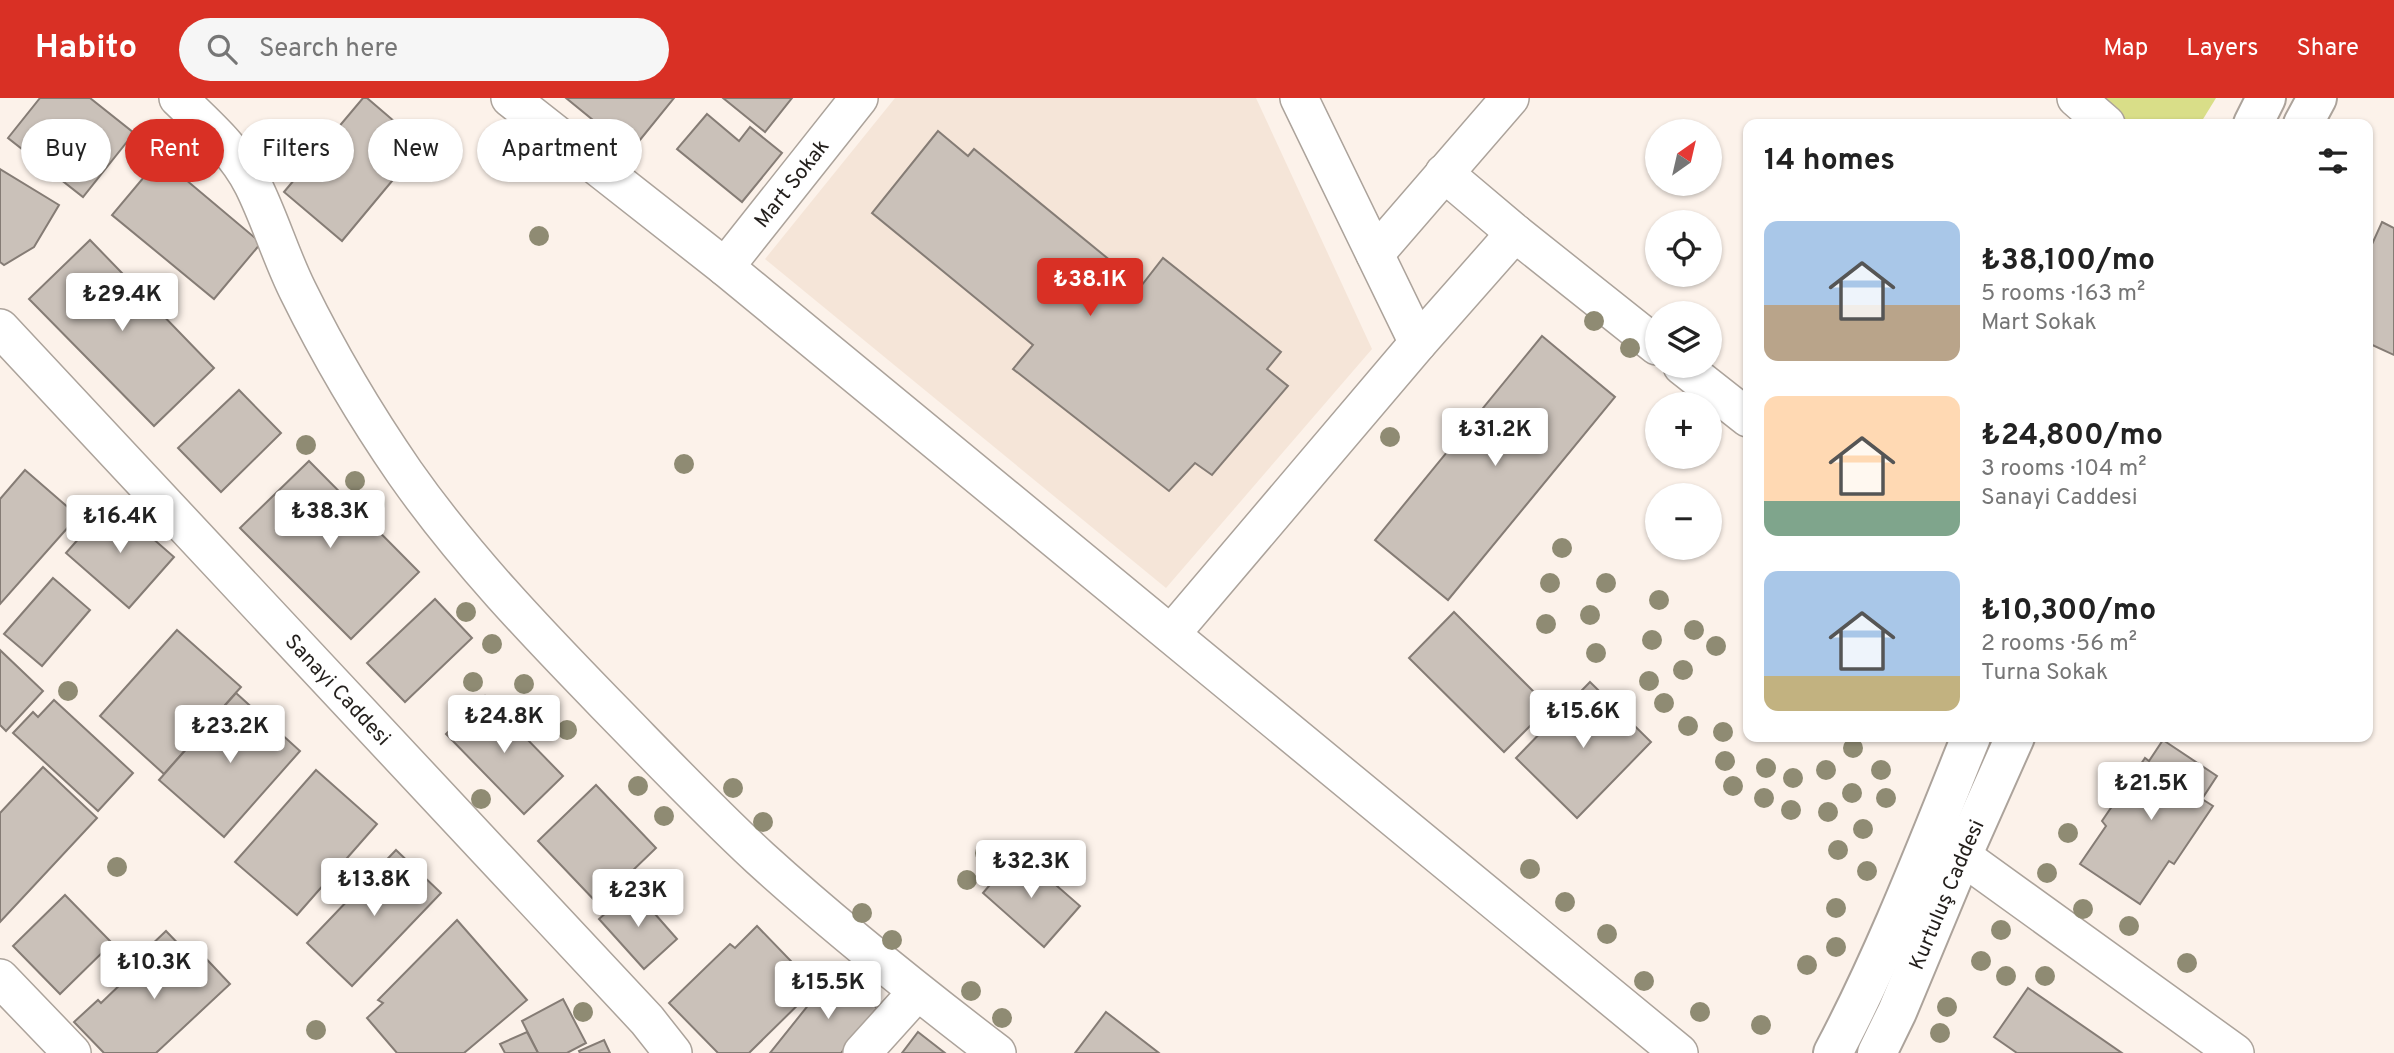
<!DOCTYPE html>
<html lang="en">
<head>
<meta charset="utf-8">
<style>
	body { margin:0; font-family:Overpass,sans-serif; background:#f6f6f6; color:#222; height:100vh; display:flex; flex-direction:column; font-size:26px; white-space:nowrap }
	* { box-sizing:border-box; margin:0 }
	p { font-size:23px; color:#767676 }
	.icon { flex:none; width:38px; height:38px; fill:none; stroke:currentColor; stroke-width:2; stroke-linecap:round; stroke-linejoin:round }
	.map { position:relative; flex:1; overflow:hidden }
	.side { position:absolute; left:1743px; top:21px; width:630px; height:623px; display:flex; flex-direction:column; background:#fff; border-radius:14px; box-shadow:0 2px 5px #0004 }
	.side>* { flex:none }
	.banner { position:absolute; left:21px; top:21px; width:665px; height:63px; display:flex; gap:14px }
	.needle { width:46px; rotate:34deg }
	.controls { position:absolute; left:1645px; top:21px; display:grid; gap:14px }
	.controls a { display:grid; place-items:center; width:77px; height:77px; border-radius:50%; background:#fff; box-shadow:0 2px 5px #0004; font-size:35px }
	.price { position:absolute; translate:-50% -60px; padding:0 16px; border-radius:7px; background:#fff; color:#222; font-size:23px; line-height:46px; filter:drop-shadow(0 2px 4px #0008) }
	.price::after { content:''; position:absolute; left:50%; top:42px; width:21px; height:16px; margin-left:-10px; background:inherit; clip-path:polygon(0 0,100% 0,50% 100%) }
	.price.selected { background:#d93025; color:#fff }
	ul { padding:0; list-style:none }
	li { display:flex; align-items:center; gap:21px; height:175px; padding:0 21px }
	li span { display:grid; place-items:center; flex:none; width:196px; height:140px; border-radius:14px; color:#555 }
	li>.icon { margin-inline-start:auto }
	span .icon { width:84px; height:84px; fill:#fffc; stroke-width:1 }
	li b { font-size:30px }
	h2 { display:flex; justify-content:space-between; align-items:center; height:84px; padding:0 21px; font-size:30px }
	.pill { padding:0 24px; border-radius:32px; background:#fff; box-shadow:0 2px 5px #0004; font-size:24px; line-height:63px }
	.pill.selected { background:#d93025; color:#fff }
	header { display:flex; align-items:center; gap:42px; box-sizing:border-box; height:98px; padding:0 35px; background:#d93025; color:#fff }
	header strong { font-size:33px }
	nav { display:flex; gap:38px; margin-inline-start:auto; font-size:24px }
	.search { width:490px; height:63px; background:#f6f6f6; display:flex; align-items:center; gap:18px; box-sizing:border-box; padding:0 24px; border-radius:38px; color:#767676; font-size:26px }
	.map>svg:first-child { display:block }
</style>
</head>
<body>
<header>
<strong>Habito</strong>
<div class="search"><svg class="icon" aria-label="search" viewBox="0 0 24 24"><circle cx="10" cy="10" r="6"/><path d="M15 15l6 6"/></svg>Search here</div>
<nav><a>Map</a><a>Layers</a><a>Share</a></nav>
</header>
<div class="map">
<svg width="2394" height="955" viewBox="0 0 2394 955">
	<rect width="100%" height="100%" fill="#fcf2ea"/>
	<!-- built -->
	<path fill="#f5e5d8" d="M895 0H1256L1372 251 1166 490 765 161Z"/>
	<!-- green -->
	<path fill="#d9de88" d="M2095 0H2216L2200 26H2126Z"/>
	<!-- building -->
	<g fill="#cac1b9" stroke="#857c75" stroke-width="2">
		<path d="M40 0H90L134 35 83 99 8 40Z"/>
		<path d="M363 0H367L422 47 342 143 284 94Z"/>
		<path d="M566 0H674L631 53Z"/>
		<path d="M723 0H792L765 34Z"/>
		<path d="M707 16 739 43 750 29 782 55 742 104 677 51Z"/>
		<path d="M938 33 968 58 974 51 1128 177 1117 191 1131 201 1163 160 1281 254 1267 271 1288 288 1212 377 1195 365 1169 393 1013 271 1033 247 872 115Z"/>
		<path d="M160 60 261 145 214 201 112 117Z"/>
		<path d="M0 71 59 107 34 149 4 167 0 164Z"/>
		<path d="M2382 124 2394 130V257L2368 245V155Z"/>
		<path d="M90 142 214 270 154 328 29 201Z"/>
		<path d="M1542 238 1615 299 1448 502 1375 442Z"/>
		<path d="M239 292 281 335 221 394 178 350Z"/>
		<path d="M309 363 419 474 351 541 240 430Z"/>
		<path d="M25 372 78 418 0 506V401Z"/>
		<path d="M111 404 174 459 129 510 66 455Z"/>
		<path d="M53 480 90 512 42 568 4 536Z"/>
		<path d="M435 501 472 540 405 604 367 565Z"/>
		<path d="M1454 514 1549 609 1504 654 1409 560Z"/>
		<path d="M177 532 241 589 164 676 100 618Z"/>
		<path d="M0 552 43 593 6 633 0 627Z"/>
		<path d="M1590 584 1651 644 1577 720 1516 660Z"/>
		<path d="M236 595 300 653 224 739 159 682Z"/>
		<path d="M485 598 563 678 524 716 446 636Z"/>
		<path d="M54 602 133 675 98 713 13 635 33 614 38 619Z"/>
		<path d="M2163 642 2217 678 2202 701 2213 708 2174 766 2169 763 2140 806 2080 766 2106 728 2102 723 2145 660 2149 663Z"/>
		<path d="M43 669 97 720 0 824V715Z"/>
		<path d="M316 672 377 726 297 817 235 764Z"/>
		<path d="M596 687 656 750 598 806 538 743Z"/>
		<path d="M396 752 441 795 352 888 307 845Z"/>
		<path d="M1018 754 1080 808 1044 849 983 795Z"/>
		<path d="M633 791 677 841 644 871 599 821Z"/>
		<path d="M65 797 112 845 60 896 13 848Z"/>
		<path d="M457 822 527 902 464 955H397L367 920 383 905 378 902Z"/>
		<path d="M757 828 816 889 749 955H718L669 905 730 846 735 850Z"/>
		<path d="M166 833 190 858 197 851 230 886 156 955H104L74 924 98 902 101 905 151 857 146 852Z"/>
		<path d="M834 875 877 910 841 955H770Z"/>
		<path d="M2028 890 2122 955H2017L1994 939Z"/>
		<path d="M563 901 586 945 567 955H538L522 923Z"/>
		<path d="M1106 914 1159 955H1075Z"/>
		<path d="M527 934 538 955H505L500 946Z"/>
		<path d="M918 934 945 955H902Z"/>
		<path d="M604 942 610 955H580L579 953Z"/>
	</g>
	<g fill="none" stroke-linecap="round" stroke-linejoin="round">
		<!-- street casing -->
		<g stroke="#aca39b" stroke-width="40">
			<g id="street">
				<path d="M178 0C205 26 236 53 253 87 270 121 281 159 298 193 329 256 365 317 405 375 464 459 535 533 606 606 657 658 707 711 760 760 836 829 916 893 997 955"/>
				<path d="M510 0 725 169 1679 955"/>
				<path d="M1299 0 1418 245"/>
				<path d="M2076 0 2106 26"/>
				<path d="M1444 75 1515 135 1657 248"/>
				<path d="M1375 156 1510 0"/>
				<path id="s1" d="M725 169 859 0"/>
				<path id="s2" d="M0 230 647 922 673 955"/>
				<path d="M1682 268 1748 320"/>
				<path d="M1171 536 1418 245 1515 135"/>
				<path d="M1962 758 2235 955"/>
				<path d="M0 880 72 955"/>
				<path d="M862 955 917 894"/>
			</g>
		</g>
		<!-- primary casing -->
		<g stroke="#aca39b" stroke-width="42">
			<g id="primary">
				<path d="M2253 26 2266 0"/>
				<path d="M2303 26 2317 0"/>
				<path d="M1833 955C1887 853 1928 745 1971 639"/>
				<path id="s3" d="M1877 955 1897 914 1962 758 2015 639"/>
			</g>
		</g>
		<!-- street -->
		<use href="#street" stroke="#fff" stroke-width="37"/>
		<!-- primary -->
		<use href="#primary" stroke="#fff" stroke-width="38"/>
	</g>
	<!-- trees -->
	<g fill="#8f8b73">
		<circle cx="539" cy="138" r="10"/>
		<circle cx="1594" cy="223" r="10"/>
		<circle cx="1630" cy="250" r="10"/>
		<circle cx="1390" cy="339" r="10"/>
		<circle cx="306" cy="347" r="10"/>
		<circle cx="684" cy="366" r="10"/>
		<circle cx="355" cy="383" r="10"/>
		<circle cx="375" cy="406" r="10"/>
		<circle cx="1562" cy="450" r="10"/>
		<circle cx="1550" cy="485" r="10"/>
		<circle cx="1606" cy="485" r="10"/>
		<circle cx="1659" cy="502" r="10"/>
		<circle cx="466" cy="514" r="10"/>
		<circle cx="1590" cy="517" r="10"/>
		<circle cx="1546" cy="526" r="10"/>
		<circle cx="1694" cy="532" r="10"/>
		<circle cx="1652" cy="542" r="10"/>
		<circle cx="492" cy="546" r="10"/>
		<circle cx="1716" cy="548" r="10"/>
		<circle cx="1596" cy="555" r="10"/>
		<circle cx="1683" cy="572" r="10"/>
		<circle cx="1649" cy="583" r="10"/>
		<circle cx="473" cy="584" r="10"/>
		<circle cx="524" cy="586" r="10"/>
		<circle cx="68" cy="593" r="10"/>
		<circle cx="1664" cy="605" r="10"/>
		<circle cx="531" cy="623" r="10"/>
		<circle cx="1688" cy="628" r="10"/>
		<circle cx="567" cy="632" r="10"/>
		<circle cx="1723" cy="634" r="10"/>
		<circle cx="1853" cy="650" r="10"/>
		<circle cx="1725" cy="663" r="10"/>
		<circle cx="1766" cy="670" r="10"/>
		<circle cx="1826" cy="672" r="10"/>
		<circle cx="1881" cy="672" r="10"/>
		<circle cx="1793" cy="680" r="10"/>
		<circle cx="638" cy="688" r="10"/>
		<circle cx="1733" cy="688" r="10"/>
		<circle cx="733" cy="690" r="10"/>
		<circle cx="1852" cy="695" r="10"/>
		<circle cx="1764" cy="700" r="10"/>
		<circle cx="1886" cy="700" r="10"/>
		<circle cx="481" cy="701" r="10"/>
		<circle cx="1791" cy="712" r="10"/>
		<circle cx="1828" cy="714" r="10"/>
		<circle cx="664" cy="718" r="10"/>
		<circle cx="763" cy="724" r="10"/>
		<circle cx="1863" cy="731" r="10"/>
		<circle cx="2068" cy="735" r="10"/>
		<circle cx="1838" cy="752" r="10"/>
		<circle cx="985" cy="755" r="10"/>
		<circle cx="1060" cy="765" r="10"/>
		<circle cx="117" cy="769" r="10"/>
		<circle cx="1530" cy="771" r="10"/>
		<circle cx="1867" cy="773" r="10"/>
		<circle cx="2047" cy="775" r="10"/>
		<circle cx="967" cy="782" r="10"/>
		<circle cx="1565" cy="804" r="10"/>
		<circle cx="1836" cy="810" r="10"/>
		<circle cx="2083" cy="811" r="10"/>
		<circle cx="862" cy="815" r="10"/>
		<circle cx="2129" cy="828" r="10"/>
		<circle cx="2001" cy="832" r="10"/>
		<circle cx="1607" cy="836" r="10"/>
		<circle cx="892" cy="842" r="10"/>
		<circle cx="1836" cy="849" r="10"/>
		<circle cx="1981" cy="863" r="10"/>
		<circle cx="2187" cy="865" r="10"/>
		<circle cx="1807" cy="867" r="10"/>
		<circle cx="2006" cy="878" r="10"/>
		<circle cx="2045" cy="878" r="10"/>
		<circle cx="1644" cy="883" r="10"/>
		<circle cx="971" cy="893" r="10"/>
		<circle cx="1947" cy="909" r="10"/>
		<circle cx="583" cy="914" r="10"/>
		<circle cx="1700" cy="914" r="10"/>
		<circle cx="1002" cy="920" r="10"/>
		<circle cx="1761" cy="927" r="10"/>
		<circle cx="316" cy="932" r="10"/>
		<circle cx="1940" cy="935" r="10"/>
	</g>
	<g text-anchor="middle" stroke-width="5" stroke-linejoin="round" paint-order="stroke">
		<!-- street labels -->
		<g font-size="21" fill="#231f1c" stroke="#fff">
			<text dy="7" stroke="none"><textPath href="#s1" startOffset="107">Mart Sokak</textPath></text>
			<text dy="7" stroke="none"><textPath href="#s2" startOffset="495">Sanayi Caddesi</textPath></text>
			<text dy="7" stroke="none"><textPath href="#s3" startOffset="173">Kurtuluş Caddesi</textPath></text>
		</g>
	</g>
</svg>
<div class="controls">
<a><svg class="needle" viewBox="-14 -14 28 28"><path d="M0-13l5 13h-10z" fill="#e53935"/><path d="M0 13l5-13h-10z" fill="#767676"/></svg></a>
<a><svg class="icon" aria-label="locate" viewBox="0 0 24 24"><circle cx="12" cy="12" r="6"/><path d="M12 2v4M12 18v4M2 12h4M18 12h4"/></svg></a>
<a><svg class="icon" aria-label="layers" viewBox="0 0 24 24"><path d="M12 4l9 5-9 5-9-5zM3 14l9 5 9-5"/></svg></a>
<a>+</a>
<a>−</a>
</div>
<b class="price selected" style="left:1090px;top:220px">₺38.1K</b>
<b class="price" style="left:122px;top:235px">₺29.4K</b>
<b class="price" style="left:1495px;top:370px">₺31.2K</b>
<b class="price" style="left:330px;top:452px">₺38.3K</b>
<b class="price" style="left:120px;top:457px">₺16.4K</b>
<b class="price" style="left:1583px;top:652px">₺15.6K</b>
<b class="price" style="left:504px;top:657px">₺24.8K</b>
<b class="price" style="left:230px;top:667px">₺23.2K</b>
<b class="price" style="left:2151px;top:724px">₺21.5K</b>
<b class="price" style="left:1031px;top:802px">₺32.3K</b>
<b class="price" style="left:374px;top:820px">₺13.8K</b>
<b class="price" style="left:638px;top:831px">₺23K</b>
<b class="price" style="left:154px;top:903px">₺10.3K</b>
<b class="price" style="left:828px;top:923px">₺15.5K</b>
<div class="banner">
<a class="pill">Buy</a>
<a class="pill selected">Rent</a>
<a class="pill">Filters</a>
<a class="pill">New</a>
<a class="pill">Apartment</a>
</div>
<section class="side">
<h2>14 homes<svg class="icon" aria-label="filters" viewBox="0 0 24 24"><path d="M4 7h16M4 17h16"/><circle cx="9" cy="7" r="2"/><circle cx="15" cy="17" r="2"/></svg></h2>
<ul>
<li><span style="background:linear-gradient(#a9c7e8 60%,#b9a48a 0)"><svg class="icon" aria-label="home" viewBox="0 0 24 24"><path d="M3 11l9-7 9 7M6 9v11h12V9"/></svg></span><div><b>₺38,100/mo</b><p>5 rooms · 163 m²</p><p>Mart Sokak</p></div></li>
<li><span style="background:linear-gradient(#ffd9b3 75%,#7fa58c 0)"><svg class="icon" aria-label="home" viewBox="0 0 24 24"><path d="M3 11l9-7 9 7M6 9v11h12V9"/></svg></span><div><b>₺24,800/mo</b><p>3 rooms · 104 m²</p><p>Sanayi Caddesi</p></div></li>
<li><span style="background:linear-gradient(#a9c7e8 75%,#c2b280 0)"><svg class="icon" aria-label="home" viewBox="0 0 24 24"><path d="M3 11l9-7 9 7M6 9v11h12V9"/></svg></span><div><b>₺10,300/mo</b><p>2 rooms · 56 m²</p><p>Turna Sokak</p></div></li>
</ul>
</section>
</div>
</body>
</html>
